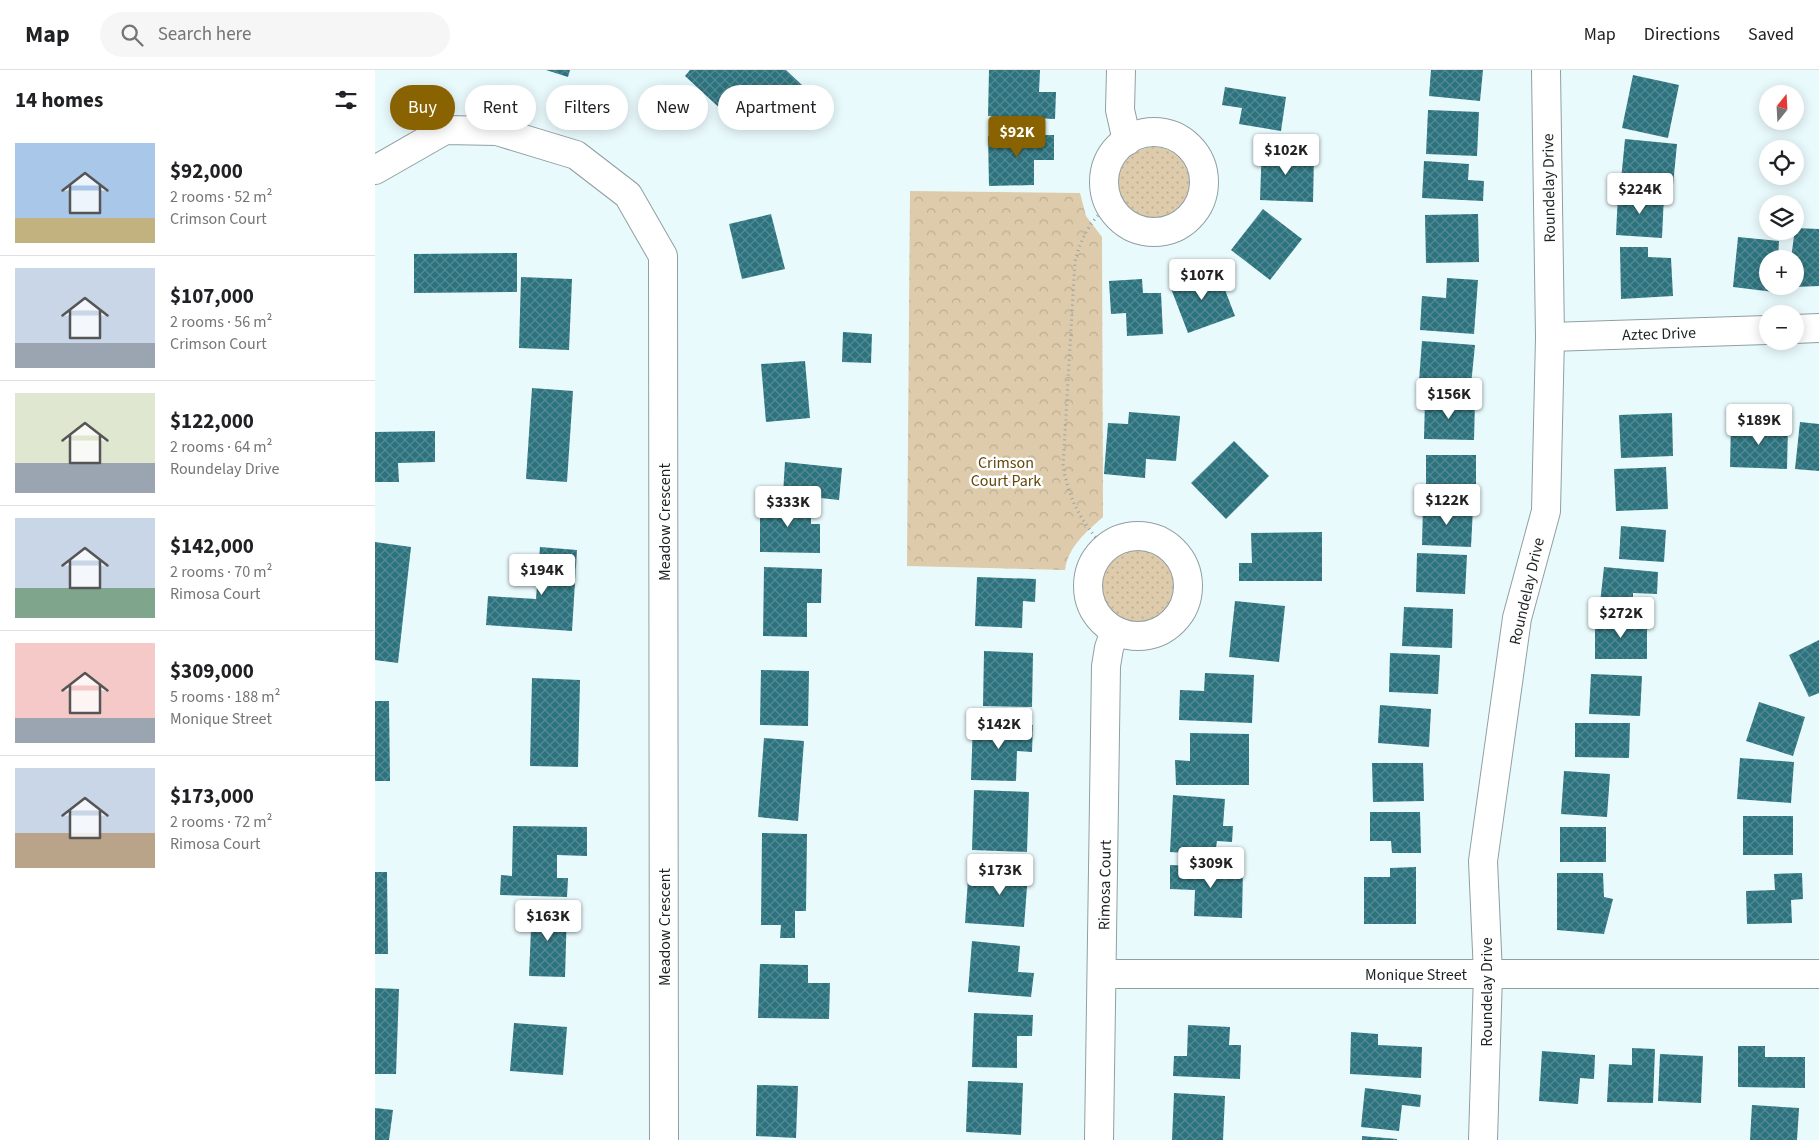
<!DOCTYPE html>
<html lang="en">
<head>
<meta charset="utf-8">
<style>
	body { margin:0; font-family:"Source Sans 3",sans-serif; background:#f6f6f6; color:#202124; height:100vh; display:flex; flex-direction:column; font-size:19px; white-space:nowrap }
	* { box-sizing:border-box; margin:0 }
	p { font-size:16px; color:#757577 }
	.icon { flex:none; width:28px; height:28px; fill:none; stroke:currentColor; stroke-width:2; stroke-linecap:round; stroke-linejoin:round }
	.map { position:relative; flex:1; overflow:hidden }
	.details { display:flex; flex-direction:column; background:#fff; width:375px }
	.details>* { flex:none }
	.banner { position:absolute; left:15px; top:15px; width:475px; height:45px; display:flex; gap:10px }
	.needle { width:32px; rotate:18deg }
	.fabs { position:absolute; left:1384px; top:15px; display:grid; gap:10px }
	.fabs a { display:grid; place-items:center; width:45px; height:45px; border-radius:50%; background:#fff; box-shadow:0 2px 12px #0003; font-size:25px }
	.price { position:absolute; translate:-50% -42px; padding:0 11px; border-radius:5px; background:#fff; color:#222; font-size:16px; line-height:32px; filter:drop-shadow(0 1px 2px #0008) }
	.price::after { content:''; position:absolute; left:50%; top:30px; width:15px; height:11px; margin-left:-8px; background:inherit; clip-path:polygon(0 0,100% 0,50% 100%) }
	.price.on { background:#896201; color:#fff }
	ul { padding:0; list-style:none }
	li { display:flex; align-items:center; gap:15px; height:125px; padding:0 15px }
	li+li { border-top:1px solid #e0e0e0 }
	li span { display:grid; place-items:center; flex:none; width:140px; height:100px; border-radius:0px; color:#555 }
	li>.icon { margin-inline-start:auto }
	span .icon { width:60px; height:60px; fill:#fffc; stroke-width:1 }
	li b { font-size:21px }
	h2 { display:flex; justify-content:space-between; align-items:center; height:60px; padding:0 15px; font-size:21px }
	.pill { padding:0 18px; border-radius:22px; background:#fff; box-shadow:0 2px 12px #0003; font-size:18px; line-height:45px }
	.pill.on { background:#896201; color:#fff }
	header { display:flex; align-items:center; gap:30px; box-sizing:border-box; height:70px; padding:0 25px; background:#fff; border-bottom:1px solid #e0e0e0 }
	header strong { font-size:24px }
	nav { display:flex; gap:28px; margin-inline-start:auto; font-size:18px }
	.search { width:350px; height:45px; background:#f6f6f6; display:flex; align-items:center; gap:12px; box-sizing:border-box; padding:0 18px; border-radius:28px; color:#757577; font-size:19px }
	main { display:flex; flex:1; min-height:0 }
	.map>svg:first-child { display:block }
</style>
</head>
<body>
<header>
<strong>Map</strong>
<div class="search"><svg class="icon" aria-label="search" viewBox="0 0 24 24"><circle cx="10" cy="10" r="6"/><path d="M15 15l6 6"/></svg>Search here</div>
<nav><a>Map</a><a>Directions</a><a>Saved</a></nav>
</header>
<main>
<section class="details">
<h2>14 homes<svg class="icon" aria-label="filters" viewBox="0 0 24 24"><path d="M4 7h16M4 17h16"/><circle cx="9" cy="7" r="2"/><circle cx="15" cy="17" r="2"/></svg></h2>
<ul>
<li><span style="background:linear-gradient(#a9c7e8 75%,#c2b280 0)"><svg class="icon" aria-label="home" viewBox="0 0 24 24"><path d="M3 11l9-7 9 7M6 9v11h12V9"/></svg></span><div><b>$92,000</b><p>2 rooms · 52 m²</p><p>Crimson Court</p></div></li>
<li><span style="background:linear-gradient(#c9d6e8 75%,#9aa5b1 0)"><svg class="icon" aria-label="home" viewBox="0 0 24 24"><path d="M3 11l9-7 9 7M6 9v11h12V9"/></svg></span><div><b>$107,000</b><p>2 rooms · 56 m²</p><p>Crimson Court</p></div></li>
<li><span style="background:linear-gradient(#dfe7d0 70%,#9aa5b1 0)"><svg class="icon" aria-label="home" viewBox="0 0 24 24"><path d="M3 11l9-7 9 7M6 9v11h12V9"/></svg></span><div><b>$122,000</b><p>2 rooms · 64 m²</p><p>Roundelay Drive</p></div></li>
<li><span style="background:linear-gradient(#c9d6e8 70%,#7fa58c 0)"><svg class="icon" aria-label="home" viewBox="0 0 24 24"><path d="M3 11l9-7 9 7M6 9v11h12V9"/></svg></span><div><b>$142,000</b><p>2 rooms · 70 m²</p><p>Rimosa Court</p></div></li>
<li><span style="background:linear-gradient(#f6c9c9 75%,#9aa5b1 0)"><svg class="icon" aria-label="home" viewBox="0 0 24 24"><path d="M3 11l9-7 9 7M6 9v11h12V9"/></svg></span><div><b>$309,000</b><p>5 rooms · 188 m²</p><p>Monique Street</p></div></li>
<li><span style="background:linear-gradient(#c9d6e8 65%,#b9a48a 0)"><svg class="icon" aria-label="home" viewBox="0 0 24 24"><path d="M3 11l9-7 9 7M6 9v11h12V9"/></svg></span><div><b>$173,000</b><p>2 rooms · 72 m²</p><p>Rimosa Court</p></div></li>
</ul>
</section>
<div class="map">
<svg width="1444" height="1070" viewBox="0 0 1444 1070">
	<defs>
		<pattern id="grass-dots" width="8" height="8" patternUnits="userSpaceOnUse" patternTransform="scale(1.25)"><rect width="8" height="8" fill="#ddcbab"/><path d="M2 2h.1M6 6h.1" fill="none" stroke="#bdae93" stroke-width="1.8" stroke-linecap="round"/></pattern>
		<pattern id="forest-crowns" width="20" height="18" patternUnits="userSpaceOnUse" patternTransform="scale(1.25)"><rect width="20" height="18" fill="#ddcbab"/><path d="M2 6a3 3 0 1 1 6 0M12 15a3 3 0 1 1 6 0" fill="none" stroke="#bdae93"/></pattern>
		<pattern id="building-cross-hatch" width="8" height="8" patternUnits="userSpaceOnUse" patternTransform="scale(1.25)"><rect width="8" height="8" fill="#2b737e"/><path d="M0 0l8 8M0 8l8-8" fill="none" stroke="#568991"/></pattern>
	</defs>
	<rect width="100%" height="100%" fill="#e9fafd"/>
	<!-- grass -->
	<g fill="url(#grass-dots)">
		<circle cx="779" cy="113" r="36"/>
		<circle cx="763" cy="516" r="36"/>
	</g>
	<!-- forest -->
	<path fill="url(#forest-crowns)" d="M535 121 705 123 711 146 727 167 728 447C711 462 693 477 690 500L532 496Z"/>
	<!-- building -->
	<g fill="url(#building-cross-hatch)">
		<path d="M171 0H195L193 7Z"/>
		<path d="M315 0H411L427 15 403 41 390 28 364 56 310 6Z"/>
		<path d="M614 0H665L664 22H681L680 49 613 46Z"/>
		<path d="M1056 0H1108L1105 31 1054 26Z"/>
		<path d="M1258 5 1304 15 1293 68 1247 58Z"/>
		<path d="M850 17 911 27 906 61 864 54 867 38 847 35Z"/>
		<path d="M1053 40 1104 42 1102 86 1051 84Z"/>
		<path d="M679 65V90H659V115L614 116 613 66Z"/>
		<path d="M1250 69 1302 74 1298 115 1246 110Z"/>
		<path d="M887 75 914 76V87L939 88 938 132 885 130Z"/>
		<path d="M1049 91 1094 94 1093 110 1109 111 1108 131 1047 128Z"/>
		<path d="M1243 123 1289 125 1287 168 1241 165Z"/>
		<path d="M888 139 927 169 895 210 856 180Z"/>
		<path d="M396 144 410 199 367 209 354 154Z"/>
		<path d="M1103 144 1104 192 1051 193 1050 145Z"/>
		<path d="M1420 158 1444 159V216L1420 217V189H1416Z"/>
		<path d="M1363 167 1404 171 1403 189H1392V216H1400L1399 222 1358 217Z"/>
		<path d="M1245 177H1273V187L1296 188 1298 226 1246 229Z"/>
		<path d="M142 183V222L39 223V184Z"/>
		<path d="M842 199 860 246 813 263 795 216Z"/>
		<path d="M146 207 197 209 194 280 144 278Z"/>
		<path d="M1072 208 1103 210 1099 264 1045 260 1047 226 1071 228Z"/>
		<path d="M767 209 768 223H786L788 264 752 266 751 243 736 244 734 211Z"/>
		<path d="M468 262 497 264 496 293 467 292Z"/>
		<path d="M1047 271 1100 275 1096 315 1044 311Z"/>
		<path d="M430 291 435 348 391 352 386 294Z"/>
		<path d="M157 318 198 321 192 412 151 409Z"/>
		<path d="M1050 329 1100 331 1099 370 1049 369Z"/>
		<path d="M754 342 805 346 801 391 771 389 770 408 729 404 733 353 753 354Z"/>
		<path d="M1297 343 1298 386 1246 388 1244 345Z"/>
		<path d="M1425 352 1444 354V401L1420 399Z"/>
		<path d="M1356 353 1413 355 1412 399 1355 397Z"/>
		<path d="M60 361V392L23 393 24 412H0V362Z"/>
		<path d="M859 371 894 406 851 449 816 413Z"/>
		<rect x="1051" y="385" width="50" height="40"/>
		<path d="M410 392 467 398 464 430 408 424Z"/>
		<path d="M1291 397 1293 439 1241 441 1239 399Z"/>
		<path d="M385 432H436V454H445V483L385 482Z"/>
		<path d="M1048 436 1098 438 1096 477 1047 475Z"/>
		<path d="M1246 456 1291 460 1289 492 1244 489Z"/>
		<path d="M947 462V511H864V493H877L876 463Z"/>
		<path d="M0 472 36 477 23 593 0 590Z"/>
		<path d="M165 477 202 480 197 561 111 555 113 526 161 529Z"/>
		<path d="M1042 483 1092 485 1090 524 1041 522Z"/>
		<path d="M389 497 447 499 446 533H432V567L388 566Z"/>
		<path d="M1229 497 1283 502 1282 524 1258 523V537L1225 533Z"/>
		<path d="M602 507 661 509 660 532 648 531 647 558 600 556Z"/>
		<path d="M860 531 910 536 904 592 854 587Z"/>
		<path d="M1029 537 1078 539 1077 578 1027 576Z"/>
		<rect x="1220" y="549" width="52" height="40"/>
		<path d="M1444 570V623L1434 627 1414 585Z"/>
		<path d="M609 581 658 583 657 637 608 636Z"/>
		<path d="M1015 583 1065 585 1063 624 1014 622Z"/>
		<path d="M386 600 434 601 433 656 385 655Z"/>
		<path d="M830 603 879 605 877 653 804 650 805 620 829 621Z"/>
		<path d="M1216 604 1267 606 1265 646 1214 644Z"/>
		<path d="M157 608 205 610 203 697 155 696Z"/>
		<path d="M0 631H14L15 711H0Z"/>
		<path d="M1384 632 1430 647 1418 686 1371 671Z"/>
		<path d="M1005 635 1056 639 1054 677 1003 673Z"/>
		<path d="M598 653 658 655 657 682 642 681 641 711 596 710Z"/>
		<path d="M1200 653H1255L1254 688 1200 687Z"/>
		<path d="M815 663 874 664V715H801L800 690 815 691Z"/>
		<path d="M389 668 429 671 423 751 383 747Z"/>
		<path d="M1365 688 1419 692 1416 733 1362 729Z"/>
		<path d="M997 693H1048L1049 731 998 732Z"/>
		<path d="M1189 701 1235 704 1232 747 1186 744Z"/>
		<path d="M599 720 654 722 652 782 597 780Z"/>
		<path d="M798 725 850 729 848 756H858L857 772 842 771 840 785 795 782Z"/>
		<path d="M995 742H1045L1046 783H1017L1016 771H995Z"/>
		<rect x="1368" y="746" width="50" height="39"/>
		<path d="M138 756 212 757V786L182 785V808H193L192 827 125 825 126 805 137 806Z"/>
		<rect x="1185" y="757" width="46" height="35"/>
		<path d="M387 763 432 764 431 841H420V868H405L406 855H386Z"/>
		<path d="M624 788 654 790 649 857 590 853 593 809 622 811Z"/>
		<path d="M795 795 868 798 867 848 819 846 820 820 795 819Z"/>
		<path d="M1041 797V854H989V807H1015V798Z"/>
		<path d="M0 802H12L13 884H0Z"/>
		<path d="M1182 803H1228L1229 827 1238 829 1229 864 1182 860Z"/>
		<path d="M1427 803 1428 829 1416 830 1417 853 1372 854 1371 821 1400 820 1399 804Z"/>
		<path d="M157 836 192 838 190 907 154 906Z"/>
		<path d="M597 871 645 876 643 902 659 903 656 927 593 922Z"/>
		<path d="M385 894 433 895V913H455L454 949 383 948Z"/>
		<path d="M0 918 24 919 21 1004H0Z"/>
		<path d="M599 943 658 945 657 966H642V998L597 997Z"/>
		<path d="M139 953 192 957 188 1005 135 1001Z"/>
		<path d="M813 955 855 957 854 975H866L865 1009 798 1006 799 986H812Z"/>
		<path d="M976 962 1003 964V975L1047 977 1046 1008 975 1004Z"/>
		<path d="M1363 976H1390V987H1430V1018L1363 1017Z"/>
		<path d="M1257 978 1280 979 1278 1033 1232 1032 1234 994 1257 995Z"/>
		<path d="M1167 981 1220 985 1219 1009 1205 1008 1203 1034 1164 1031Z"/>
		<path d="M1285 984 1328 986 1326 1033 1283 1031Z"/>
		<path d="M593 1011 648 1013 646 1065 591 1062Z"/>
		<path d="M382 1015 423 1016 421 1068 381 1066Z"/>
		<path d="M990 1018 1046 1025 1045 1037 1027 1035 1024 1061 986 1057Z"/>
		<path d="M799 1023 850 1026 848 1070H797Z"/>
		<path d="M1377 1035 1424 1038 1422 1070H1375Z"/>
		<path d="M0 1038 18 1040 14 1070H0Z"/>
		<path d="M987 1066 1022 1069V1070H987Z"/>
	</g>
	<g fill="none" stroke-linecap="round" stroke-linejoin="round">
		<!-- street casing -->
		<g stroke="#909fa2" stroke-width="30">
			<g id="street">
				<path d="M746 0 745 40 752 71"/>
				<circle cx="779" cy="112" r="50"/>
				<path d="M0 100 70 60 122 61 201 85 253 125 288 186 289 1070"/>
				<path d="M1420 259 1444 258"/>
				<path d="M1175 267 1392 260"/>
				<circle cx="763" cy="516" r="50"/>
				<path d="M728 904H1444"/>
				<path d="M724 1070 731 596 734 578 740 561"/>
				<path d="M1108 1070 1113 904 1108 791 1142 548 1171 441 1175 267 1171 0"/>
			</g>
		</g>
		<!-- path -->
		<path stroke="#94a1a3" stroke-width="3" stroke-dasharray="1 4" stroke-linecap="butt" d="M730 479C706 450 696 435 688 397L700 191C706 167 716 151 734 134"/>
		<!-- street -->
		<use href="#street" stroke="#fff" stroke-width="28"/>
	</g>
	<g text-anchor="middle" stroke-width="5" stroke-linejoin="round" paint-order="stroke">
		<!-- street labels -->
		<g font-size="16" fill="#1d2324" stroke="#fff">
			<text transform="translate(1173 118) rotate(-91)" y="6">Roundelay Drive</text>
			<text transform="translate(1284 263) rotate(-2)" y="6">Aztec Drive</text>
			<text transform="translate(289 452) rotate(-90)" y="6">Meadow Crescent</text>
			<text transform="translate(1151 521) rotate(-77)" y="6">Roundelay Drive</text>
			<text transform="translate(729 815) rotate(-89)" y="6">Rimosa Court</text>
			<text transform="translate(289 857) rotate(-90)" y="6">Meadow Crescent</text>
			<text x="1041" y="910">Monique Street</text>
			<text transform="translate(1111 922) rotate(-90)" y="6">Roundelay Drive</text>
		</g>
		<!-- park labels -->
		<g font-size="16" fill="#634709" stroke="#fff">
			<text x="631" y="398">Crimson<tspan x="631" dy="18">Court Park</tspan></text>
		</g>
	</g>
</svg>
<div class="fabs">
<a><svg class="needle" viewBox="-14 -14 28 28"><path d="M0-13l5 13h-10z" fill="#e53935"/><path d="M0 13l5-13h-10z" fill="#757577"/></svg></a>
<a><svg class="icon" aria-label="locate" viewBox="0 0 24 24"><circle cx="12" cy="12" r="6"/><path d="M12 2v4M12 18v4M2 12h4M18 12h4"/></svg></a>
<a><svg class="icon" aria-label="layers" viewBox="0 0 24 24"><path d="M12 4l9 5-9 5-9-5zM3 14l9 5 9-5"/></svg></a>
<a>+</a>
<a>−</a>
</div>
<b class="price on" style="left:642px;top:88px">$92K</b>
<b class="price" style="left:911px;top:106px">$102K</b>
<b class="price" style="left:1265px;top:145px">$224K</b>
<b class="price" style="left:827px;top:231px">$107K</b>
<b class="price" style="left:1074px;top:350px">$156K</b>
<b class="price" style="left:1384px;top:376px">$189K</b>
<b class="price" style="left:1072px;top:456px">$122K</b>
<b class="price" style="left:413px;top:458px">$333K</b>
<b class="price" style="left:167px;top:526px">$194K</b>
<b class="price" style="left:1246px;top:569px">$272K</b>
<b class="price" style="left:624px;top:680px">$142K</b>
<b class="price" style="left:836px;top:819px">$309K</b>
<b class="price" style="left:625px;top:826px">$173K</b>
<b class="price" style="left:173px;top:872px">$163K</b>
<div class="banner">
<a class="pill on">Buy</a>
<a class="pill">Rent</a>
<a class="pill">Filters</a>
<a class="pill">New</a>
<a class="pill">Apartment</a>
</div>
</div>
</main>
</body>
</html>
